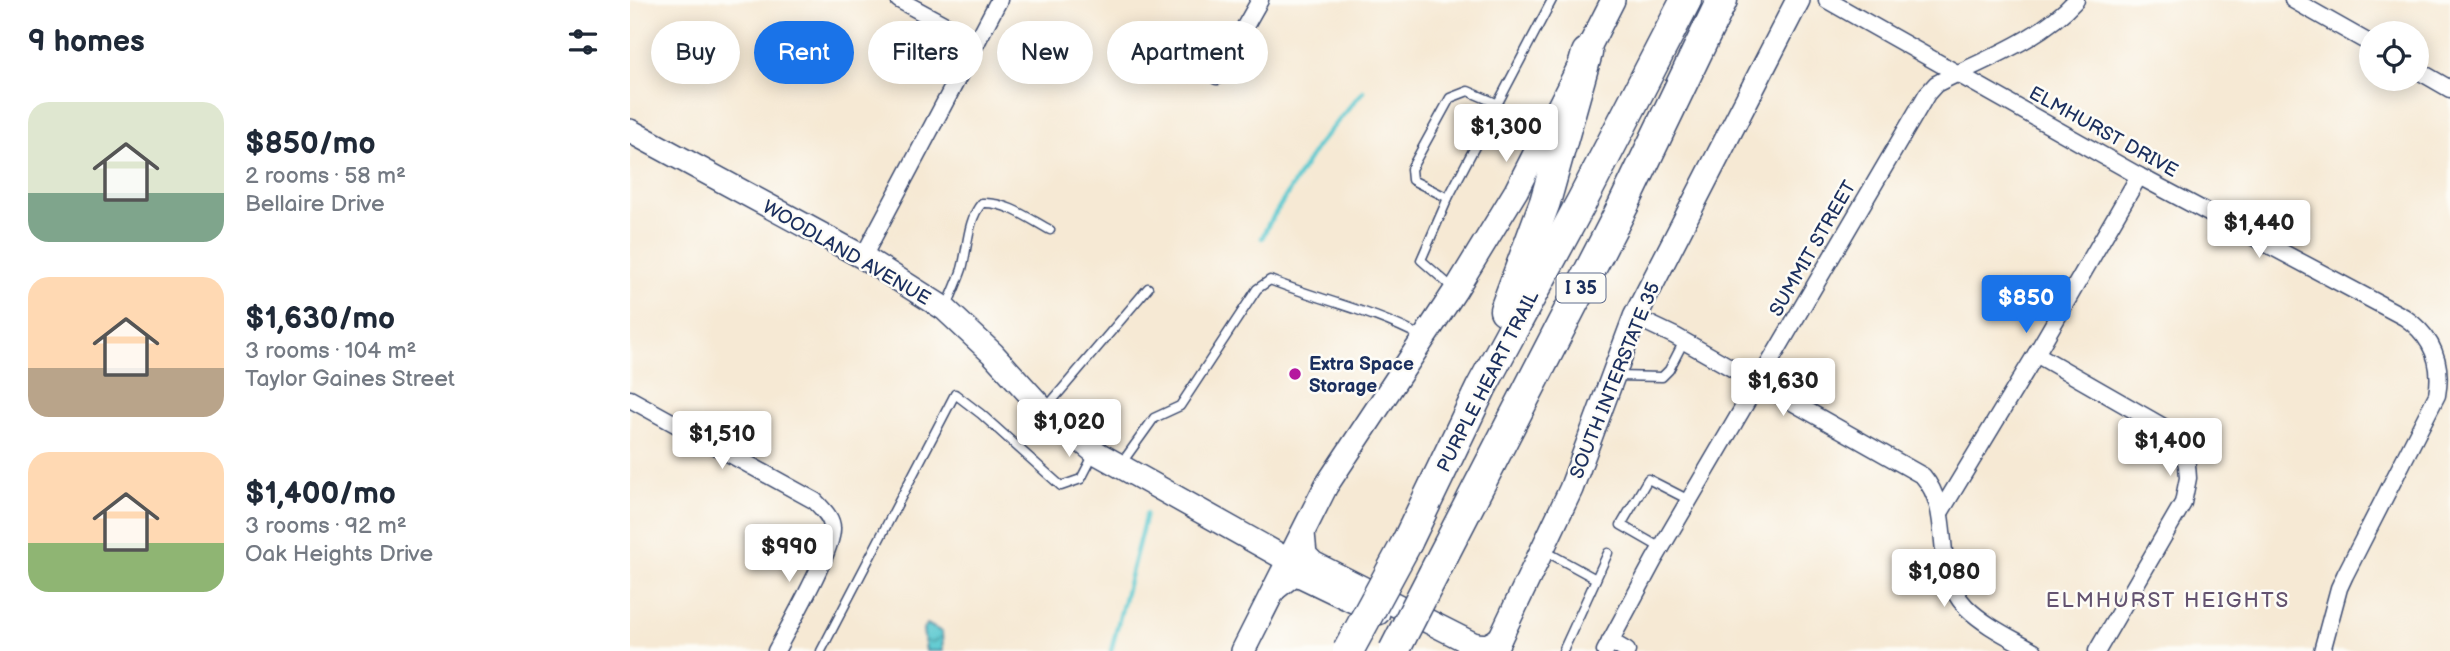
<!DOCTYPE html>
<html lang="en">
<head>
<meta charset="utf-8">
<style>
	body { margin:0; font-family:"Balsamiq Sans",sans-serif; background:#f2f2f3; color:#1f2937; height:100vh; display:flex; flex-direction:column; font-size:26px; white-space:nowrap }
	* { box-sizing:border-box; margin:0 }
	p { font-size:23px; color:#747a83 }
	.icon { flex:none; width:38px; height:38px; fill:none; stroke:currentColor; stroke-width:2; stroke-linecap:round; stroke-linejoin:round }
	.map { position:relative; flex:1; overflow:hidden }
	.drawer { display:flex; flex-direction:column; background:#fff; width:630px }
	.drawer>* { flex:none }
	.banner { position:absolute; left:21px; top:21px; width:665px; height:63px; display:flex; gap:14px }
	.buttons { position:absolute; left:1729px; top:21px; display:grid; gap:14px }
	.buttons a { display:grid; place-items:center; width:70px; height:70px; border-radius:50%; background:#fff; box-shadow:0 4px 18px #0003; font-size:35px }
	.price { position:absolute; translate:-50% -60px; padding:0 16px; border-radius:7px; background:#fff; color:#222; font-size:23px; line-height:46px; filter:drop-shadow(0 2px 4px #0008) }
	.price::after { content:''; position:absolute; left:50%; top:42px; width:21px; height:16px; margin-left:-10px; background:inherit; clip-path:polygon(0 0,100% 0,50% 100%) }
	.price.selected { background:#1a73e8; color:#fff }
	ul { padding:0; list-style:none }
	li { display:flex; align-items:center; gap:21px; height:175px; padding:0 28px }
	li span { display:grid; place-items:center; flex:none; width:196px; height:140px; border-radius:21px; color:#555 }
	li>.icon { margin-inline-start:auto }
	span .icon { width:84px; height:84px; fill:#fffc; stroke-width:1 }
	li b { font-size:30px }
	h2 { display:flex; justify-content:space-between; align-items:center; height:84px; padding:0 28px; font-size:30px }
	.pill { padding:0 24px; border-radius:32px; background:#fff; box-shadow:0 4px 18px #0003; font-size:24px; line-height:63px }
	.pill.selected { background:#1a73e8; color:#fff }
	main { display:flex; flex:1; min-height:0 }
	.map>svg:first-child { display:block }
</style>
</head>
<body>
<main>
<section class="drawer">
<h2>9 homes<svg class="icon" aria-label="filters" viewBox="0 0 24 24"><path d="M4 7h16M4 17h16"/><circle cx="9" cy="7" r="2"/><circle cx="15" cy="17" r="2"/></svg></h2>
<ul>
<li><span style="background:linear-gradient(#dfe7d0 65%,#7fa58c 0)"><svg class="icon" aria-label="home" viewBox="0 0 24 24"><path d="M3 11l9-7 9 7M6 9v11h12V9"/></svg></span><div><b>$850/mo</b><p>2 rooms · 58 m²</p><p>Bellaire Drive</p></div></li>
<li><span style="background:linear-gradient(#ffd9b3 65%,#b9a48a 0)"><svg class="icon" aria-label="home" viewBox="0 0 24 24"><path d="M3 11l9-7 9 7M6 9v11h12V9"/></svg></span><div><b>$1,630/mo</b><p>3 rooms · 104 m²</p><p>Taylor Gaines Street</p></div></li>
<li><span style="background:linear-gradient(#ffd9b3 65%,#8fb573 0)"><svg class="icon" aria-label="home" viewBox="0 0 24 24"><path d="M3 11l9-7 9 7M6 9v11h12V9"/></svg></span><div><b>$1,400/mo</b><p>3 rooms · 92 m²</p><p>Oak Heights Drive</p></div></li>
</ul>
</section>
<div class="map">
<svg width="1820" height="651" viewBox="0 0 1820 651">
	<defs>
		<pattern id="water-waves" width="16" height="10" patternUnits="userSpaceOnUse" patternTransform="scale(1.75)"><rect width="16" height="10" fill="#5bc9d0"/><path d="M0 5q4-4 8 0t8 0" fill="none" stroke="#4aa4ac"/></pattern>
	</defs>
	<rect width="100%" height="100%" fill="#fdfcf7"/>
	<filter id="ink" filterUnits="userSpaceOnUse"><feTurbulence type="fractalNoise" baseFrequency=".0143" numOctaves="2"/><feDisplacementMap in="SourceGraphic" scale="14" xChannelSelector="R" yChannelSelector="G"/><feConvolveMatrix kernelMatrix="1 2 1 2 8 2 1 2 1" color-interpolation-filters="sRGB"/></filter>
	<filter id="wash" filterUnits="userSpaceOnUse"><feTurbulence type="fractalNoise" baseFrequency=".00686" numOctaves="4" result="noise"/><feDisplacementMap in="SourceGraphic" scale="28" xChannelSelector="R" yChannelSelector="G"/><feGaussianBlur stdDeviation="1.57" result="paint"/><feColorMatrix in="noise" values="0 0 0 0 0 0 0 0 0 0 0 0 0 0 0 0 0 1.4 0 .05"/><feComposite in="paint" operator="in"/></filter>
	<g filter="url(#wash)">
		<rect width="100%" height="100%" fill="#f6e9d4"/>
		<!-- water -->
		<path fill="url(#water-waves)" stroke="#3b7c97" stroke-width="2" d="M297 624 312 632 313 651H296L293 630Z"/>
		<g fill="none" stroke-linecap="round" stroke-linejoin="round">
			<!-- stream -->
			<g stroke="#5bc9d0" stroke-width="4.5">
				<path d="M632 238 638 225 687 146 733 91"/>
				<path d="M481 651 516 514"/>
			</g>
		</g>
	</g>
	<g filter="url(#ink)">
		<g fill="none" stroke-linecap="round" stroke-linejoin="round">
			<!-- lane casing -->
			<g stroke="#3c4b70" stroke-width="11">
				<g id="lane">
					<path d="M818 198 782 180 781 169 820 98 838 91 866 103"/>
					<path d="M825 290 791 260 818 198 922 0"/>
					<path d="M317 306C322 294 328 281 332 269 338 248 337 220 352 203 377 202 398 218 420 230"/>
					<path d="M987 376 1032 377 1039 370 1054 341"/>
					<path d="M416 408 518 288"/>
					<path d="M491 464 524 418 550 406 627 289 640 280C690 300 744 311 792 337"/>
					<path d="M1031 548 991 525 1018 479 1059 500"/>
					<path d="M915 551 966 579 933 651"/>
					<path d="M966 579 978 553"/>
					<path d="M191 651 325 394 351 414 431 486 451 479 464 454"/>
				</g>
			</g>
			<!-- street casing -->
			<g stroke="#3c4b70" stroke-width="19">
				<g id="street">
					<path d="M269 0 347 42"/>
					<path d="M1197 0 1509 176 1774 317C1802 336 1813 362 1807 395L1715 575 1709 588 1692 651"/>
					<path d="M1663 0 1741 44"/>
					<path d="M1787 70 1820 89"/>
					<path d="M587 76 630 0"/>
					<path d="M233 257 369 0"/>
					<path d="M1005 317 1045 336 1293 476C1326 515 1299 569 1336 607 1355 626 1382 638 1404 651"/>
					<path d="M1406 354 1537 429 1553 452 1557 465 1558 478 1553 503 1467 651"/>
					<path d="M0 399 185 501C192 509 202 517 202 528 204 549 158 628 146 651"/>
					<path d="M1311 511 1406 354 1509 176"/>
					<path d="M980 641 997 651"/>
					<path d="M975 651 1024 560 1297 94 1306 84C1353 60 1410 40 1446 0"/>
				</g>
			</g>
			<!-- secondary casing -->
			<g stroke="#3c4b70" stroke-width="26">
				<g id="secondary">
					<path d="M0 131 233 257 315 309 363 354 414 410 465 452 658 560"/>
					<path d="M673 533 675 555 683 563 843 644C855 647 860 646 870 638"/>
					<path d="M646 588 665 573 748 613"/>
					<path d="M613 651 696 486 825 291 886 191 983 0"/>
					<path d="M864 651 941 489 1005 317 1168 0"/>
				</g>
			</g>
			<!-- highway casing -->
			<g stroke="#3c4b70" stroke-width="33">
				<g id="highway">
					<path d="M875 310 915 202 957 53"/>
					<path d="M777 542 851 388 952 201 1056 0"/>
					<path d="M804 573 993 206 1092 0"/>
				</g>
			</g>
			<!-- lane -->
			<use href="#lane" stroke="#fff" stroke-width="8"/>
			<!-- street -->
			<use href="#street" stroke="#fff" stroke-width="16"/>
			<!-- secondary -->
			<use href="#secondary" stroke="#fff" stroke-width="23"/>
			<!-- highway -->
			<use href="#highway" stroke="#fff" stroke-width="30"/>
			<!-- highway-bridge casing -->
			<g stroke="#3c4b70" stroke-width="33" stroke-linecap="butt">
				<g id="highway-bridge">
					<path d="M718 651 777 542"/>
					<path d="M764 651 804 573"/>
				</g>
			</g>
			<!-- highway-bridge -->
			<use href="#highway-bridge" stroke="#fff" stroke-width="30"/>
		</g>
	</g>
	<!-- markers -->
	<circle fill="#b5179e" stroke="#fdfcf7" stroke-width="2.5" cx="665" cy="374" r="7"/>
	<g text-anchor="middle" stroke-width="5" stroke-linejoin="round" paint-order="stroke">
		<!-- shield labels -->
		<rect fill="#fdfcf7" stroke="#5f6c8c" stroke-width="2" x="926.5" y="273.5" width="49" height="29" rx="5"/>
		<g font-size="18" font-weight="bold" fill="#1b2f5e">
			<text x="951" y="294">I 35</text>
		</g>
		<!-- street labels -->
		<g font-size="19" fill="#1b2f5e" stroke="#fdfcf7">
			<text transform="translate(1474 131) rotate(29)" y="7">ELMHURST DRIVE</text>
			<text transform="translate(1182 248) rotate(-60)" y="7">SUMMIT STREET</text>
			<text transform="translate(217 252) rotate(30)" y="7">WOODLAND AVENUE</text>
			<text transform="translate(984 380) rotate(-68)" y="7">SOUTH INTERSTATE 35</text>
			<text transform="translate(857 381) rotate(-63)" y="7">PURPLE HEART TRAIL</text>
		</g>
		<!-- poi labels -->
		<g font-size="19" font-weight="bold" fill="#1b2f5e" stroke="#fdfcf7" text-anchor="start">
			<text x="679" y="370">Extra Space<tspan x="679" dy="22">Storage</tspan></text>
		</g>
		<!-- neighbourhood labels -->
		<g font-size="21" letter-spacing="2" fill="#645370" stroke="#fdfcf7">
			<text x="1538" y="607">ELMHURST HEIGHTS</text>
		</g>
	</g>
</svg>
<div class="buttons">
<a><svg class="icon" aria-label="locate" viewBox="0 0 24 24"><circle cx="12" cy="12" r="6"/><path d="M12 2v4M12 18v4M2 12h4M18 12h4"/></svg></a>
</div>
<b class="price" style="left:876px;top:164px">$1,300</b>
<b class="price" style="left:1629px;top:260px">$1,440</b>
<b class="price selected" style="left:1396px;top:335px">$850</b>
<b class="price" style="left:1153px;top:418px">$1,630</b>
<b class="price" style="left:439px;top:459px">$1,020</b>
<b class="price" style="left:92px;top:471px">$1,510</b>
<b class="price" style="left:1540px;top:478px">$1,400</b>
<b class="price" style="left:159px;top:584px">$990</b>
<b class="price" style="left:1314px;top:609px">$1,080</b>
<div class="banner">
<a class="pill">Buy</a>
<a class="pill selected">Rent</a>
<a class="pill">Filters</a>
<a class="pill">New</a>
<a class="pill">Apartment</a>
</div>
</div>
</main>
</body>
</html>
